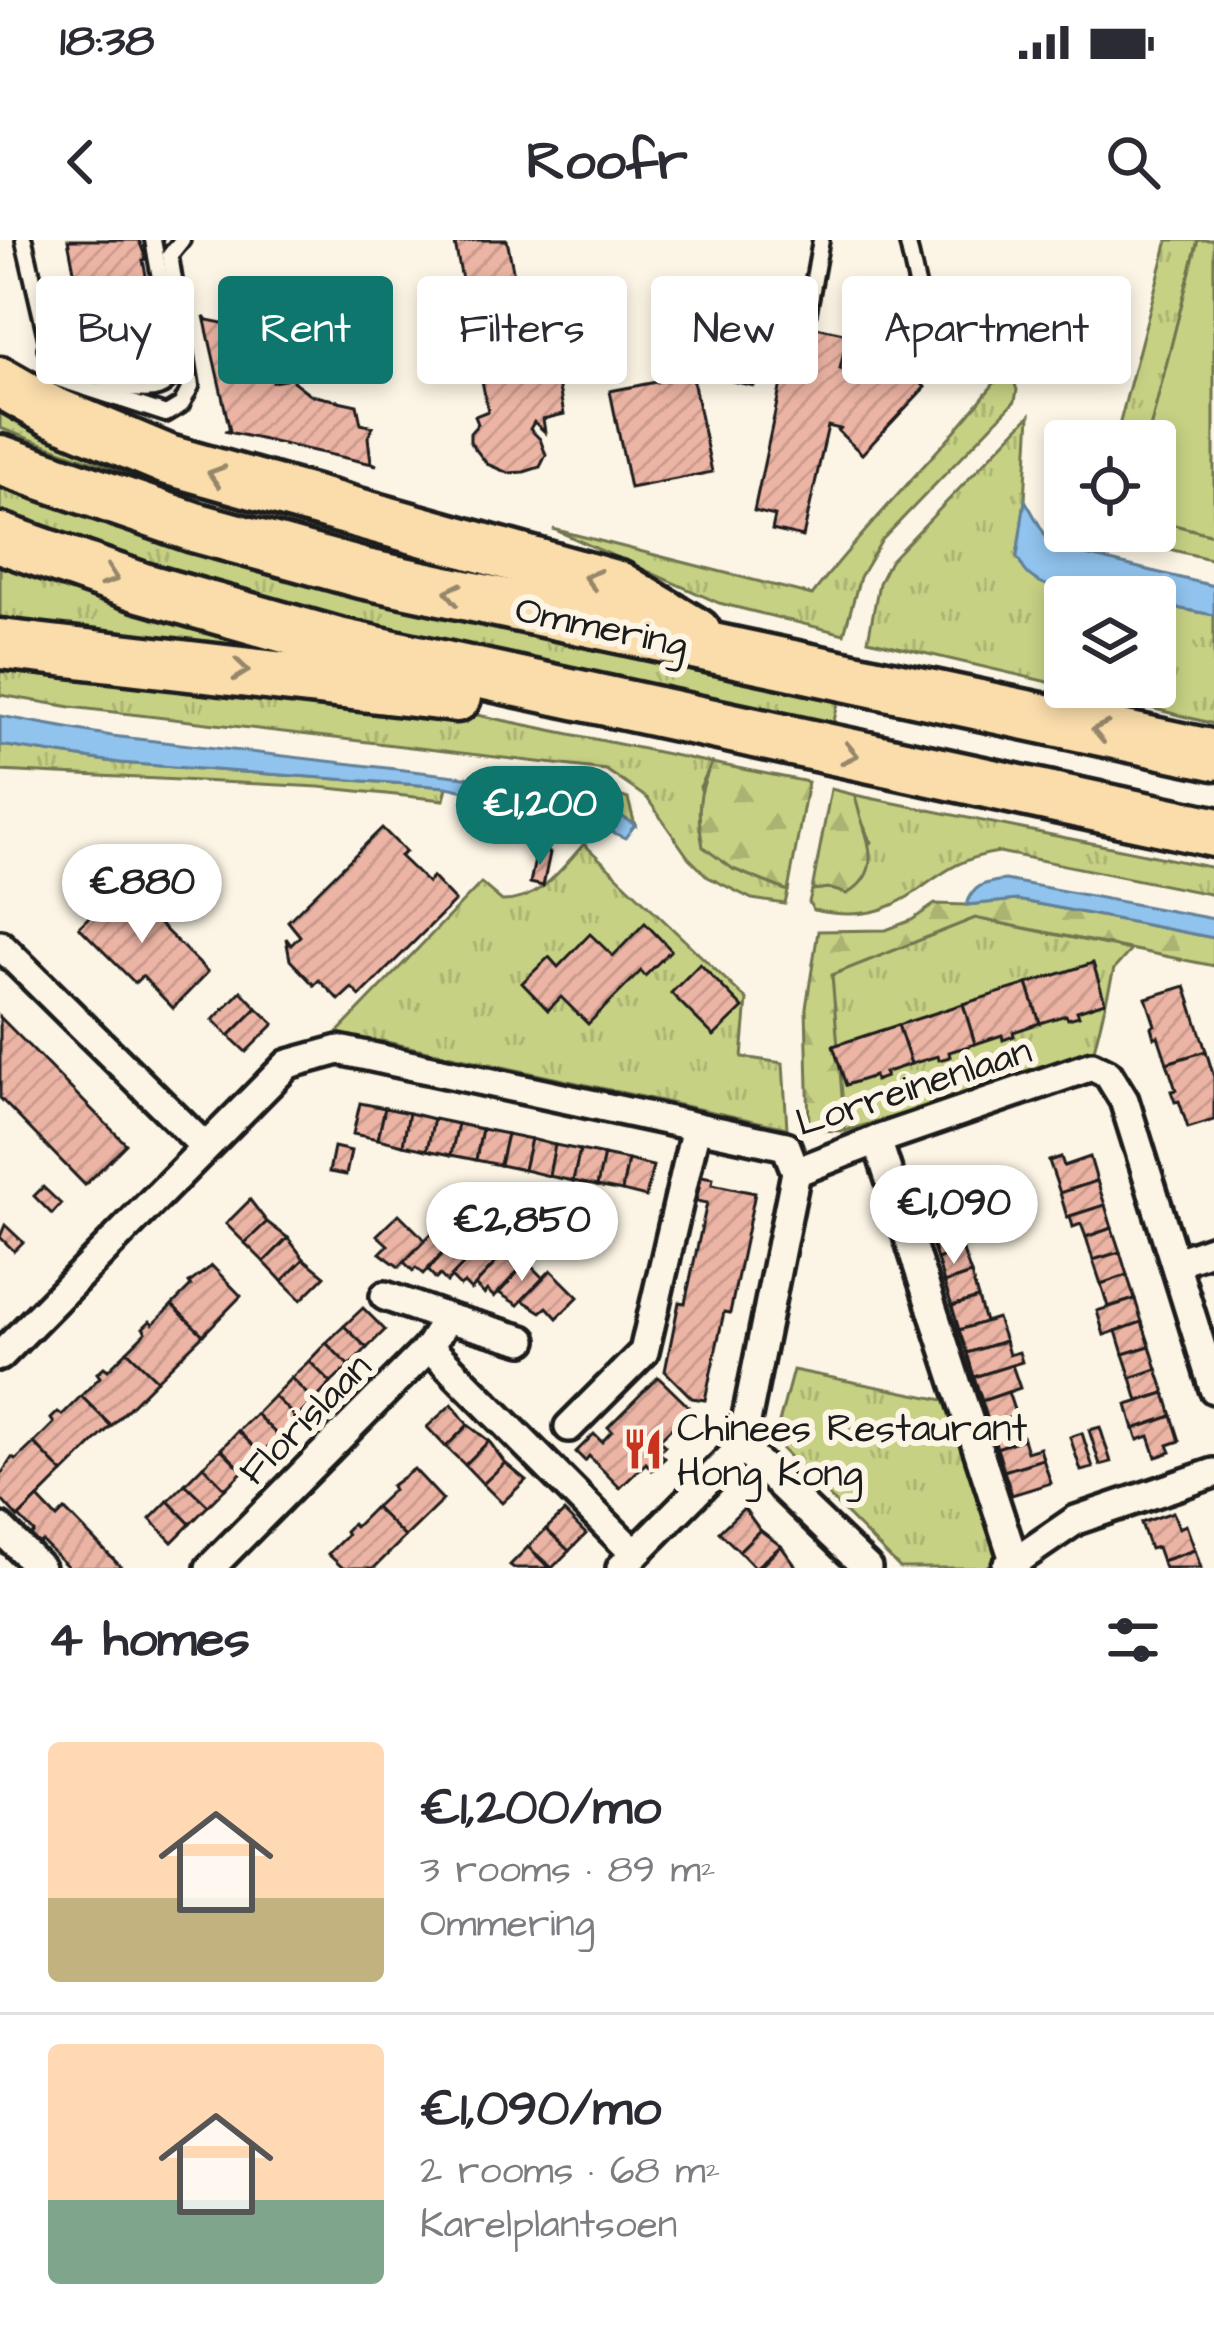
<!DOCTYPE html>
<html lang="en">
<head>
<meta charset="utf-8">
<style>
	body { margin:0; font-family:"Architects Daughter",sans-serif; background:#f2f2f3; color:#2b2b33; height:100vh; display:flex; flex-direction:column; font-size:45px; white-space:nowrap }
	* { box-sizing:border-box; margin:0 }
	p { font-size:39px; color:#7c7c81 }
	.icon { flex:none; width:66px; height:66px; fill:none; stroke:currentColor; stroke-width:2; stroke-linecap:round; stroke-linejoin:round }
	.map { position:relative; height:1328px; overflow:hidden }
	.drawer { display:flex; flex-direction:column; background:#fff; flex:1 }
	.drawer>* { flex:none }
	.hud { position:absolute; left:36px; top:36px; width:1143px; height:108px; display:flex; gap:24px }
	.buttons { position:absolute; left:1044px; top:180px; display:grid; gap:24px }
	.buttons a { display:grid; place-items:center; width:132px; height:132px; border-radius:12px; background:#fff; box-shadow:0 6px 18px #0003; font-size:60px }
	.price { position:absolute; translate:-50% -102px; padding:0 27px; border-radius:42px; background:#fff; color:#222; font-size:39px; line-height:78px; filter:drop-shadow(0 3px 6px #0008) }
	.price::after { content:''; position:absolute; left:50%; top:72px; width:36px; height:27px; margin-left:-18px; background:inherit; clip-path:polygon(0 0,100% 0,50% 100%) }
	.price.on { background:#0f766e; color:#fff }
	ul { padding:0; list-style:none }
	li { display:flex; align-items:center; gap:36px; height:300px; padding:0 48px }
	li+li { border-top:3px solid #e1e1e2 }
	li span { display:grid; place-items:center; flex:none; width:336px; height:240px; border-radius:12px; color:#555 }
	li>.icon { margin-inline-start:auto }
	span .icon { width:144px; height:144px; fill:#fffc; stroke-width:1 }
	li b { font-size:51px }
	h2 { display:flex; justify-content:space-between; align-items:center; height:144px; padding:0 48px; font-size:51px }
	.tag { padding:0 42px; border-radius:12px; background:#fff; box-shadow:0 6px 18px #0003; font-size:42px; line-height:108px }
	.tag.on { background:#0f766e; color:#fff }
	.status { display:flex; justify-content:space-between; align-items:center; height:84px; padding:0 60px; background:#fff; direction:ltr }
	.status svg { height:33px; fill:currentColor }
	header { display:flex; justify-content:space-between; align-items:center; height:156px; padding:0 48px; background:#fff; font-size:54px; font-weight:800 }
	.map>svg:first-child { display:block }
</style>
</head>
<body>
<div class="status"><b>18:38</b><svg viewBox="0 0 49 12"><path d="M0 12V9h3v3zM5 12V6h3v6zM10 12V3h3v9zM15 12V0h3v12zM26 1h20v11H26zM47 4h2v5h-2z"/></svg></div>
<header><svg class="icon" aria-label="back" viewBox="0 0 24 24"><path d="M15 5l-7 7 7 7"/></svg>Roofr<svg class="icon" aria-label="search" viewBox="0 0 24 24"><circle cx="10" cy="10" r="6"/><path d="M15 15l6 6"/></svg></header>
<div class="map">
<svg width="1214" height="1328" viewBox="0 0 1214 1328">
	<defs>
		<pattern id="grass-tufts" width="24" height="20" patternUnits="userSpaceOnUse" patternTransform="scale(3)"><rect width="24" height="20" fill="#c6d184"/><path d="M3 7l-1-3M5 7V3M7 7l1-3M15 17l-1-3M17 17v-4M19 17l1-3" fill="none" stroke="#aab371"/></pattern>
		<pattern id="forest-firs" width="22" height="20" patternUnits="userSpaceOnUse" patternTransform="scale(3)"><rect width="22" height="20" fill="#c6d184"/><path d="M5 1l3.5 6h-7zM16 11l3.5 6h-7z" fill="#aab371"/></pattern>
		<pattern id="building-hatch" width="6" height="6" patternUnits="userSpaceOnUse" patternTransform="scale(3)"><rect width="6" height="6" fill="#ecb4a4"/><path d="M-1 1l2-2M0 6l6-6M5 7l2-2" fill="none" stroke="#ca9a8d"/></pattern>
	</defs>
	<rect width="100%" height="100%" fill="#fcf5e5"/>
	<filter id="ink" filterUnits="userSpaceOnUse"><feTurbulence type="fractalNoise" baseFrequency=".00833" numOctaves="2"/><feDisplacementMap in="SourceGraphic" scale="24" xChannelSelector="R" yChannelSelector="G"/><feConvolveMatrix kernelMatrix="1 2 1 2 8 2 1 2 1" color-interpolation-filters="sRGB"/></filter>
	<g filter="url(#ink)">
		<!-- grass -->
		<g fill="url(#grass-tufts)" stroke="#717650" stroke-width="3">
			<path d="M1168 0H1198L1147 201H1115Z"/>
			<path d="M996 85 1017 150 1015 161 882 300 860 337 844 394 719 363 553 289 812 355C872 277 943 211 1002 133Z"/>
			<path d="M0 156 612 364C401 313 203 266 0 188Z"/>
			<path d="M1030 175 1025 260 1017 317 1051 346 1113 357H1065V446L868 400 879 343 890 321Z"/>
			<path d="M0 243 839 459 831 494 305 379 0 282Z"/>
			<path d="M1155 280 1214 295V320L1095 291H1155Z"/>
			<path d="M0 320 382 428 0 394Z"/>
			<path d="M1155 364 1214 375V484L1068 447H1155Z"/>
			<path d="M0 418 394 458 712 523 700 547 733 629 788 651 785 664 752 659 708 637 688 617 647 558 606 530 71 467 0 455Z"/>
			<path d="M0 505 120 523 447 547 444 560 319 547 0 531Z"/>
			<path d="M855 555 1214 628V655L999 612C917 623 916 691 813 670L809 662 812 650 828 648 871 602 858 573Z"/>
			<path d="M584 604 747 760 742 817 783 823 787 888 382 801H329L481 643 502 661C540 661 560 630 584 604Z"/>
			<path d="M975 678 1131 710 1114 729 1092 818 845 891 831 735Z"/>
			<path d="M793 1130 949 1161 1002 1312 985 1328H900L774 1201Z"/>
		</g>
		<!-- forest -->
		<g fill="url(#forest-firs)" stroke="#717650" stroke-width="3">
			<path d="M712 523 808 542 788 651 733 629 703 607C697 575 697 553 712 523Z"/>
			<path d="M490 540 574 541 628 559 635 585 592 558Z"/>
			<path d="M831 549 855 555C861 591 890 628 847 654L828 648 812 650Z"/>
			<path d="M1017 660 1214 698V726L975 678 832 735 845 891 809 890 806 768 818 691 886 690 912 680 935 664 967 665Z"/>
		</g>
		<!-- park -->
		<path fill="#c6d184" stroke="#717650" stroke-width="3" d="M1198 0H1214V295L1155 280V201H1147Z"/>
		<!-- water -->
		<g fill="#90c3ed" stroke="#628099" stroke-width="3">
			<path d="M1025 260 1048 300 1069 311 1214 346V375L1155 364V357C1123 357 1051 357 1028 334 1023 329 1021 323 1017 317Z"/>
			<path d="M0 476 112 496 490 540 592 558 635 585 625 598 577 576 447 547 120 523 0 505Z"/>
			<path d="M1005 640 1214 679V698L1017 660 967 665C973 644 985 643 1005 640Z"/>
		</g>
		<!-- building -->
		<g fill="url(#building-hatch)" stroke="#1c1c1c" stroke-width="3">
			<path d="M68 0H139L146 19 143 20 151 61 108 70 101 35 76 41Z"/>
			<path d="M476 0H507L523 80 545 76 564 174 543 179 545 192 534 182 530 189 540 199 546 215 540 227 524 232 508 233 487 224 470 202V193L478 184 475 176 488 171 455 4Z"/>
			<path d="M204 76 207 80 232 85 239 79 245 83V92L264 97 273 142 285 140 286 134 294 135 293 141 311 155 357 165 361 184 373 187 368 197 371 222 377 225 224 191H230Z"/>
			<path d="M816 87 848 94 840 129 857 133 858 125 877 129 871 136 887 139 901 125 925 147 862 214 838 191 840 189 828 186 803 297 772 290 775 276 754 271 782 139 804 144Z"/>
			<path d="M737 119 759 124 754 146 732 141Z"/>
			<path d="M692 135 712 232 630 248 610 151Z"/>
			<path d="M382 588 406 612 400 616 428 643 432 637 455 661 360 756 352 748 339 760 319 740 314 745 290 720 286 698 291 705 300 696 288 681Z"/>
			<path d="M537 610 550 613 543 646 530 643Z"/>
			<path d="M117 642 208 732 173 768 142 736 135 743 79 687 90 676 86 673Z"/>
			<path d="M645 683 671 710 645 736 641 731 588 784 561 757 548 770 522 743 549 717 558 727 590 694 613 716Z"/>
			<path d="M1093 723 1105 762 1077 771 1079 776 1068 779 1066 775 1040 783 1027 744Z"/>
			<path d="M700 724 743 768 714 796 671 753Z"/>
			<path d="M1027 744 1040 783 1013 792 1014 796 1003 800 1002 795 975 804 963 764Z"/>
			<path d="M1185 746 1206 811 1167 823 1158 796 1154 798 1151 787 1155 785 1146 758Z"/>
			<path d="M241 751 257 768 229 796 213 780Z"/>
			<path d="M963 764 975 804 949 812 950 817 939 820 938 816 911 824 898 785Z"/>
			<path d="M257 768 274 784 246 812 229 796Z"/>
			<path d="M0 777 126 904 85 945 0 858Z"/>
			<path d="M898 785 911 824 884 833 886 837 875 841 874 836 846 845 833 806Z"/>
			<path d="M1206 811 1214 837V880L1188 888 1179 861 1175 862 1171 851 1176 850 1167 823Z"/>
			<path d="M360 863 385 868 378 899 353 894Z"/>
			<path d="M385 868 409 873 403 905 378 899Z"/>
			<path d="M409 873 434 879 427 910 403 905Z"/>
			<path d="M434 879 458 884 451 915 427 910Z"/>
			<path d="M458 884 482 889 476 920 451 915Z"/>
			<path d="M482 889 507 894 500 925 476 920Z"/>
			<path d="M507 894 531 899 524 930 500 925Z"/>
			<path d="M531 899 555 905 549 936 524 930Z"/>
			<path d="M555 905 580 910 573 941 549 936Z"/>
			<path d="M334 907 351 911 346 935 329 932Z"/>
			<path d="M580 910 604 915 597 946 573 941Z"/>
			<path d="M604 915 628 920 622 951 597 946Z"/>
			<path d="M1061 917 1064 926 1090 917 1097 941 1060 953 1049 921Z"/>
			<path d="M628 920 653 926 646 957 622 951Z"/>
			<path d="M701 936 713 938 712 944 755 953 730 1073 724 1072 705 1160 692 1158 665 1131 679 1062 685 1063 707 963 696 961Z"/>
			<path d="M1021 940 1032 975 1020 979 1008 943Z"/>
			<path d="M1097 941 1105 965 1067 977 1060 953Z"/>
			<path d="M1003 946 1014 981 1001 985 990 950Z"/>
			<path d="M43 947 61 964 52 974 34 956Z"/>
			<path d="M250 960 267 982 245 1003 226 984Z"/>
			<path d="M948 963 952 976 968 971 972 982 929 996 921 972Z"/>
			<path d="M1105 965 1112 988 1086 997 1081 984 1073 987 1070 976Z"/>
			<path d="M399 974 425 1000 399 1027 380 1013 388 1005 377 995Z"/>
			<path d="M267 982 288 998 264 1022 245 1003Z"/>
			<path d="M5 985 23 1002 14 1011 0 997Z"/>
			<path d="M956 987 963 1011 937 1019 929 996Z"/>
			<path d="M1112 988 1120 1012 1093 1020 1086 997Z"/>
			<path d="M433 992 448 1007 423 1034 416 1028 413 1031 404 1022Z"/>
			<path d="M288 998 304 1019 282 1041 264 1022Z"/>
			<path d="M456 999 472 1015 447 1042 440 1035 436 1039 428 1030Z"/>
			<path d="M480 1007 496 1022 471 1050 464 1043 460 1046 451 1037Z"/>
			<path d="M963 1011 971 1034 944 1043 937 1019Z"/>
			<path d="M1120 1012 1127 1035 1101 1044 1093 1020Z"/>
			<path d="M504 1014 519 1030 494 1057 487 1050 484 1054 475 1045Z"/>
			<path d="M304 1019 325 1036 301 1060 282 1041Z"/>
			<path d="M527 1022 543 1038 518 1065 499 1053Z"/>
			<path d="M212 1026 241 1056 203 1095 172 1065 191 1046 189 1043Z"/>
			<path d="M551 1030 578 1057 557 1078 547 1067 541 1072 522 1060Z"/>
			<path d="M971 1034 978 1058 952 1066 944 1043Z"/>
			<path d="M1127 1035 1135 1059 1108 1067 1101 1044Z"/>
			<path d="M978 1058 985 1082 959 1090 952 1066Z"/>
			<path d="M1135 1059 1142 1082 1104 1095 1097 1071Z"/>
			<path d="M172 1065 203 1095 157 1140 127 1111 146 1092 143 1088 150 1081 153 1084Z"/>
			<path d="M363 1068 385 1090 367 1108 344 1086Z"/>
			<path d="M997 1078 1005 1101 967 1113 959 1090Z"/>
			<path d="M1142 1082 1150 1106 1123 1114 1116 1091Z"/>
			<path d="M344 1086 367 1108 349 1126 326 1103Z"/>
			<path d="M1005 1101 1009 1115 1019 1112 1022 1122 974 1137 967 1113Z"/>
			<path d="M326 1103 349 1126 331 1143 309 1121Z"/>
			<path d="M1150 1106 1157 1129 1131 1138 1123 1114Z"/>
			<path d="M127 1111 157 1140 111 1186 81 1156 100 1137 97 1133 104 1127 108 1130Z"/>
			<path d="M309 1121 331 1143 314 1161 291 1138Z"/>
			<path d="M1012 1125 1020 1148 982 1161 974 1137Z"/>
			<path d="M1157 1129 1165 1153 1138 1161 1131 1138Z"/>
			<path d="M658 1137 691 1169 659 1200 665 1206 659 1212 665 1218 652 1230 646 1223 620 1248 589 1216 585 1221 576 1212 594 1194 602 1202 612 1191 608 1187Z"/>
			<path d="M291 1138 314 1161 296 1178 274 1156Z"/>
			<path d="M1008 1152 1016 1176 989 1184 982 1161Z"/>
			<path d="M1165 1153 1172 1176 1134 1189 1127 1165Z"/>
			<path d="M81 1156 111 1186 63 1233 34 1203 54 1183 51 1179 58 1172 62 1175Z"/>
			<path d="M274 1156 296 1178 278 1196 256 1174Z"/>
			<path d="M452 1164 468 1185 446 1207 427 1187Z"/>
			<path d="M256 1174 278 1196 261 1214 238 1191Z"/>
			<path d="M1016 1176 1023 1199 997 1208 989 1184Z"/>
			<path d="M1172 1176 1180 1201 1168 1205 1171 1212 1156 1217 1149 1196 1138 1200 1134 1189Z"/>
			<path d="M468 1185 489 1201 465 1225 446 1207Z"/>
			<path d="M1100 1187 1111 1222 1100 1225 1089 1190Z"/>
			<path d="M238 1191 261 1214 243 1231 221 1209Z"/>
			<path d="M1082 1193 1093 1228 1081 1231 1070 1197Z"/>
			<path d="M1023 1199 1027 1212 1040 1208 1043 1219 1004 1231 997 1208Z"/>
			<path d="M489 1201 505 1223 483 1244 465 1225Z"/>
			<path d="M34 1203 63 1233 18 1278 0 1258V1236L12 1218 16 1220Z"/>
			<path d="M221 1209 243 1231 225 1249 203 1226Z"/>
			<path d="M1043 1219 1051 1243 1012 1255 1004 1231Z"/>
			<path d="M505 1223 526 1240 502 1263 483 1244Z"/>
			<path d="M203 1226 225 1249 208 1266 185 1244Z"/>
			<path d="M414 1229 443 1260 405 1297 375 1267 393 1250 391 1246Z"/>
			<path d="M185 1244 208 1266 190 1284 168 1261Z"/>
			<path d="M38 1258 57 1278 65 1270 122 1328H69L42 1301 38 1304 30 1297 34 1292 19 1277Z"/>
			<path d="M168 1261 190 1284 172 1302 150 1279Z"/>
			<path d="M375 1267 405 1297 374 1328H343L328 1314 347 1295 345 1291 352 1284 355 1287Z"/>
			<path d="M744 1268 760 1290 739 1311 719 1292Z"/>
			<path d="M564 1272 586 1294 569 1311 546 1289Z"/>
			<path d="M1173 1272 1179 1288 1186 1285 1195 1310 1162 1321 1157 1307 1150 1309 1141 1283Z"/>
			<path d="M546 1289 569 1311 552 1328 528 1307Z"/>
			<path d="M760 1290 781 1306 755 1328 739 1311Z"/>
			<path d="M781 1306 797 1328H759Z"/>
			<path d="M528 1307 549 1328H514L510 1325Z"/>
			<path d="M1195 1310 1201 1328H1165L1162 1321Z"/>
		</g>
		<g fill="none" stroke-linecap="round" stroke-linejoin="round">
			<!-- lane casing -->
			<g stroke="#1c1c1c" stroke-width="22">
				<g id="lane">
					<path d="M24 0 55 134 59 139 166 174 181 165 191 146 170 15 182 0"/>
					<path d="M907 0 928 93"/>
					<path d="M808 72 821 0"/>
					<path d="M46 108C73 125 174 187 175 118L153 0"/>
				</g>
			</g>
			<!-- street casing -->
			<g stroke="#1c1c1c" stroke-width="36">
				<g id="street">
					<path d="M0 705 205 907"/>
					<path d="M877 900 1014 1320"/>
					<path d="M796 932 877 900 1092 826 1108 834 1124 860 1214 1149"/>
					<path d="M1176 1022 1214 1009"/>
					<path d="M447 1078 523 1100"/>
					<path d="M429 1107 635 1314"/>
					<path d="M0 1116 288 824 339 810 786 906 796 932"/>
					<path d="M569 1187 644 1112 696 887"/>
					<path d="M741 1207 867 1328"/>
					<path d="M0 1288 40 1328"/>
					<path d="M210 1328 429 1107 447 1078 385 1056"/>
					<path d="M621 1328 741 1207 796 932"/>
					<path d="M1006 1328 1076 1280 1214 1233"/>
				</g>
			</g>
			<!-- highway casing -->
			<g stroke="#1c1c1c" stroke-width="57">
				<g id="highway">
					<path d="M0 142 51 171 168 220 618 346 696 393"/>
					<path d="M0 220 194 287 361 333 1214 515"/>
					<path d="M0 298 140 347 338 403 1214 592"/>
					<path d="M0 404 456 457"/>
				</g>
			</g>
			<!-- lane -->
			<use href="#lane" stroke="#fcf5e5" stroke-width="14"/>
			<!-- street -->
			<use href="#street" stroke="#fcf5e5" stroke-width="27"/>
			<!-- highway -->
			<use href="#highway" stroke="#faddab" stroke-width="48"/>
		</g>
		<!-- one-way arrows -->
		<defs><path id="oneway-chevron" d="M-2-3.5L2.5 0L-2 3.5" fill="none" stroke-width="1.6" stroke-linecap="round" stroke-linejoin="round" transform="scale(3)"/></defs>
		<g stroke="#96866b">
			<use href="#oneway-chevron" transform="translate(216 235) rotate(-163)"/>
			<use href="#oneway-chevron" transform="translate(110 337) rotate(19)"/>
			<use href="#oneway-chevron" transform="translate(592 339) rotate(-165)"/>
			<use href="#oneway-chevron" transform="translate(453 353) rotate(-168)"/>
			<use href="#oneway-chevron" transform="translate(241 430) rotate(6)"/>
			<use href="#oneway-chevron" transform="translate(1100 491) rotate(-168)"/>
			<use href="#oneway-chevron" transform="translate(850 514) rotate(12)"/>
		</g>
	</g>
	<!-- icons -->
	<defs>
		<g id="restaurant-bare" transform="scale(3.24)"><path d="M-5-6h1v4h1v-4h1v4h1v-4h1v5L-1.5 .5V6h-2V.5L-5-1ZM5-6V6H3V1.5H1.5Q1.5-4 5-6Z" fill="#c8321e" stroke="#fcf5e5" stroke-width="2.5" paint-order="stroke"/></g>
	</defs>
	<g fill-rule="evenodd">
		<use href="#restaurant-bare" x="643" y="1209"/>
	</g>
	<g text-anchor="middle" stroke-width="12" stroke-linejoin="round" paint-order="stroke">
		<!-- street labels -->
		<g font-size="39" fill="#1c1c1c" stroke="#fcf5e5">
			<text transform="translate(602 385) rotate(12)" y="14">Ommering</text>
			<text transform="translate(913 845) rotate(-18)" y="14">Lorreinenlaan</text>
			<text transform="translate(304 1178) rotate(-45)" y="14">Florislaan</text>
		</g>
		<!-- poi labels -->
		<g font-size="39" fill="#1c1c1c" stroke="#fcf5e5" text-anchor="start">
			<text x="677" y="1201">Chinees Restaurant<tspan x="677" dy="45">Hong Kong</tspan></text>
		</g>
	</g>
</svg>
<div class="buttons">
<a><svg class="icon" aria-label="locate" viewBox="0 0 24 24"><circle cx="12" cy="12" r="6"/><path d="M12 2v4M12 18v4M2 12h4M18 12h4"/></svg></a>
<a><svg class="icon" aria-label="layers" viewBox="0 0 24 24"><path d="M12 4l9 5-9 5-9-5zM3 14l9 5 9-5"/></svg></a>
</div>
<b class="price on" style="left:540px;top:628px">€1,200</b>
<b class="price" style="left:142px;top:706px">€880</b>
<b class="price" style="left:954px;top:1027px">€1,090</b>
<b class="price" style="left:522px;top:1044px">€2,850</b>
<div class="hud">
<a class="tag">Buy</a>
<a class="tag on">Rent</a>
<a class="tag">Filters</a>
<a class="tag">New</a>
<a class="tag">Apartment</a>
</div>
</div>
<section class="drawer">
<h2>4 homes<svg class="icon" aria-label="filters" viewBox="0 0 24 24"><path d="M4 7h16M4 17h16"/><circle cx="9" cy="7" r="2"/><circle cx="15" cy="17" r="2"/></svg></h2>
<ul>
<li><span style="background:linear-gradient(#ffd9b3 65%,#c2b280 0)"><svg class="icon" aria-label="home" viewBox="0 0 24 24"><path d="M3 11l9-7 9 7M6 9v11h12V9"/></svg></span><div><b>€1,200/mo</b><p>3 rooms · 89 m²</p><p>Ommering</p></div></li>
<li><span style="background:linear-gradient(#ffd9b3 65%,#7fa58c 0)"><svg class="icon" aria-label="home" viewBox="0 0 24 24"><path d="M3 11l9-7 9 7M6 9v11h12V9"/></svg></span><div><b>€1,090/mo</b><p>2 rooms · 68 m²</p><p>Karelplantsoen</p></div></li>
</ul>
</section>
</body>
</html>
